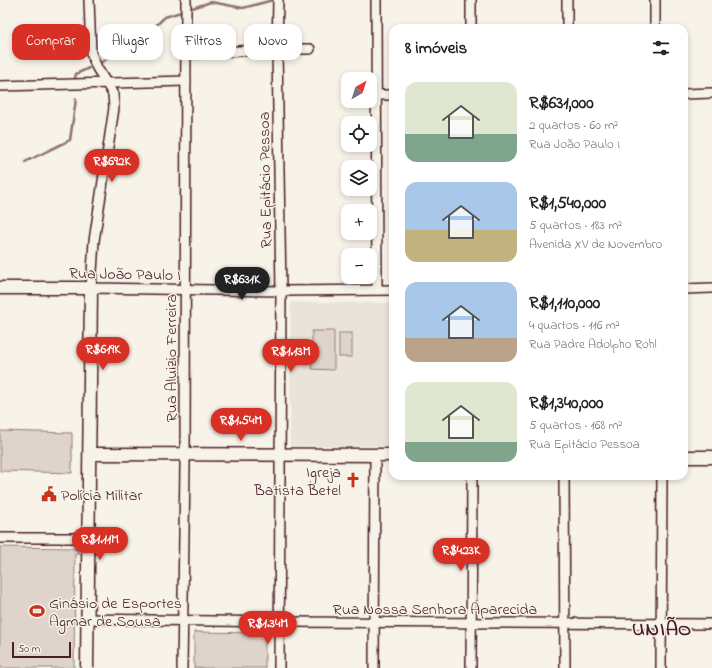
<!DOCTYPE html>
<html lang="pt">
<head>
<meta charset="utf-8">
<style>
	body { margin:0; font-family:"Indie Flower",sans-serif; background:#f6f6f6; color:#202124; height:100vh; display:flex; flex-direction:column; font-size:15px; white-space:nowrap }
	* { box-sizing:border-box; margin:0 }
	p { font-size:13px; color:#757577 }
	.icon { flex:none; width:22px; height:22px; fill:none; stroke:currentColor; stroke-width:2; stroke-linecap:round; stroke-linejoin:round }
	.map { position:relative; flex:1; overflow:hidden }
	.side { position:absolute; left:389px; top:24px; width:299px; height:456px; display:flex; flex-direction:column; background:#fff; border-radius:12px; box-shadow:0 2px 6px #0003 }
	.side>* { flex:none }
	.guide { position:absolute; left:12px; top:24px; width:317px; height:36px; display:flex; gap:8px }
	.needle { width:26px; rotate:39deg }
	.fabs { position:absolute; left:341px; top:72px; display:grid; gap:8px }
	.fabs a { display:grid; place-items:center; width:36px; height:36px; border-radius:8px; background:#fff; box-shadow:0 2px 6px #0003; font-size:20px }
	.scale { position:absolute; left:12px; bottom:10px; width:59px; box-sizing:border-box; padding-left:4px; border:2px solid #4a1f2b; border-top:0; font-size:11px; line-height:14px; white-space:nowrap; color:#4a1f2b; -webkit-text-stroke:3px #f7f3e8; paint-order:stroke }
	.price { position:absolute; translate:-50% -34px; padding:0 9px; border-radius:14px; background:#d93025; color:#fff; font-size:13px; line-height:26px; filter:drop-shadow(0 1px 2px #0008) }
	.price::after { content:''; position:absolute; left:50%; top:24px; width:12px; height:9px; margin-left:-6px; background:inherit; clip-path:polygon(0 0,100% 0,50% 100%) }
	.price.selected { background:#222; color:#fff }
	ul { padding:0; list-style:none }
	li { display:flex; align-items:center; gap:12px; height:100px; padding:0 16px }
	li span { display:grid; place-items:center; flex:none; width:112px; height:80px; border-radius:12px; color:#555 }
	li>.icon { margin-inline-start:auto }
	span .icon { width:48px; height:48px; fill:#fffc; stroke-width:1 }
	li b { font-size:17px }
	h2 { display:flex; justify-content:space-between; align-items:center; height:48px; padding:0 16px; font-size:17px }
	.pill { padding:0 14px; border-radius:12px; background:#fff; box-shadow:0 2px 6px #0003; font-size:14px; line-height:36px }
	.pill.selected { background:#d93025; color:#fff }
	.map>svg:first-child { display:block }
</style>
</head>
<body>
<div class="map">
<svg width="712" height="668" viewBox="0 0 712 668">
	<rect width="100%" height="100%" fill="#f7f3e8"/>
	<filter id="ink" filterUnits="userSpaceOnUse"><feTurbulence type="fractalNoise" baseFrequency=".025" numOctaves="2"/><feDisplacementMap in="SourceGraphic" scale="8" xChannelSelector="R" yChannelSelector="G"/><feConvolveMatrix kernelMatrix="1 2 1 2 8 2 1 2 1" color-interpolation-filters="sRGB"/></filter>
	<g filter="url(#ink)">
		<!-- built -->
		<path fill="#eae3da" d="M291 302 393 303V446H290Z"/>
		<!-- green -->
		<g fill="#ded4cc" stroke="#947a7c">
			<path d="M312 331H334V370L312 369Z"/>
			<rect x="339" y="333" width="13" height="24"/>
			<path d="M0 431 72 433V473L0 471Z"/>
			<path d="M0 547 73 548 78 551V554H75L74 668H0Z"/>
			<path d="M194 632 265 633V668H194Z"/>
		</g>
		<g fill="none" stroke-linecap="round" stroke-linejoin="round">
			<!-- stream -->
			<g stroke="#8e7275" stroke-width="2.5">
				<path d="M189 9 211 2 243 8 273 0"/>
				<path d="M102 62 150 31 165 17 184 11"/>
				<path d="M75 78 76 74 89 68"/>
				<path d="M25 162 70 140 76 99"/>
			</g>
			<!-- street casing -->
			<g stroke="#4a1f2b" stroke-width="12">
				<g id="street">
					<path d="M89 0 91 53 97 68 113 94 114 108 94 241 91 288 281 291 393 290"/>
					<path d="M278 0 277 49 281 291 279 668"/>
					<path d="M376 0 377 290"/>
					<path d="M567 0V28"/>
					<path d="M655 0V28"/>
					<path d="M471 28V0"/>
					<path d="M185 54 277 49H310"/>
					<path d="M0 86 186 81"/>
					<path d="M684 94 712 93"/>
					<path d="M376 95H393"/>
					<path d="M684 289 712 288"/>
					<path d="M564 476 565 668"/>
					<path d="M0 538H88"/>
					<path d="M87 619 278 622 712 624"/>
					<path d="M182 668 185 467 186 0"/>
					<path d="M374 668 375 455"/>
					<path d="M471 668 472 476"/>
					<path d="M661 668 662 476"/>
				</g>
			</g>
			<!-- secondary casing -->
			<g stroke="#4a1f2b" stroke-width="15">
				<g id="secondary">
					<path d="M0 288H91L87 668"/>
					<path d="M90 454 393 455"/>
					<path d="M684 457H712"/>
				</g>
			</g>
			<!-- street -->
			<use href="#street" stroke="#f7f3e8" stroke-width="9"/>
			<!-- secondary -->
			<use href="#secondary" stroke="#f7f3e8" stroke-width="12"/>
		</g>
	</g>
	<!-- icons -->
	<defs>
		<g id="church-bare" transform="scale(1.2)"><path d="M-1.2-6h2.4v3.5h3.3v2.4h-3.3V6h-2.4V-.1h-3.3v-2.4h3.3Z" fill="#c8321e" stroke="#f7f3e8" stroke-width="2.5" paint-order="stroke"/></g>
		<g id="civic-bare" transform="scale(1.2)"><path d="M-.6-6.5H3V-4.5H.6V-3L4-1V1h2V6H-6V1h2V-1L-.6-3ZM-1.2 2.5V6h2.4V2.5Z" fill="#c8321e" stroke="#f7f3e8" stroke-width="2.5" paint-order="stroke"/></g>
		<g id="stadium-bare" transform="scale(1.2)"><path d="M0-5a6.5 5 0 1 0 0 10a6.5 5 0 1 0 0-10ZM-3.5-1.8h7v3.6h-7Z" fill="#c8321e" stroke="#f7f3e8" stroke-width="2.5" paint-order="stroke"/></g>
	</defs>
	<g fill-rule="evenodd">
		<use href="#church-bare" x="353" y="480"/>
		<use href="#civic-bare" x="49" y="494"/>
		<use href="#stadium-bare" x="37" y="611"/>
	</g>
	<g text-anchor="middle" stroke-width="3" stroke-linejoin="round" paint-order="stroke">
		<!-- street labels -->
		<g font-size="16" fill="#4a1f2b" stroke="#f7f3e8">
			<text transform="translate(264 180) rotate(-91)" y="6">Rua Epitácio Pessoa</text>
			<text transform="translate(125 273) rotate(1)" y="6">Rua João Paulo I</text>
			<text transform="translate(170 358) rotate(-90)" y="6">Rua Aluizio Ferreira</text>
			<text x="435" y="614">Rua Nossa Senhora Aparecida</text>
		</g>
		<!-- poi labels -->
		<g font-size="16" fill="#4a1f2b" stroke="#f7f3e8" text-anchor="start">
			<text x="341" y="477" text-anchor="end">Igreja<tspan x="341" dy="18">Batista Betel</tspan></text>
			<text x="61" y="500">Polícia Militar</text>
			<text x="49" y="608">Ginásio de Esportes<tspan x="49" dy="18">Agmar de Sousa</tspan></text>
		</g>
		<!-- district labels -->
		<g font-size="20" font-weight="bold" letter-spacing="1" fill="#4a1f2b" stroke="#f7f3e8">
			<text x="662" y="635">UNIÃO</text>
		</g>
	</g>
</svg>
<div class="fabs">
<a><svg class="needle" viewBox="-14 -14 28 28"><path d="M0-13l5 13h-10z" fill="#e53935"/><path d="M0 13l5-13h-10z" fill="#757577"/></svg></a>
<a><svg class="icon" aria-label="locate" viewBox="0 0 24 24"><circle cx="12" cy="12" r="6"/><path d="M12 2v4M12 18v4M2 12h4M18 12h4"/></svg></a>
<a><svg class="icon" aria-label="layers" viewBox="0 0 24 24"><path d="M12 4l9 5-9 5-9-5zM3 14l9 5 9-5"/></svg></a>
<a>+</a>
<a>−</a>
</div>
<div class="scale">50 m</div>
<b class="price" style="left:112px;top:183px">R$692K</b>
<b class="price selected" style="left:242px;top:301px">R$631K</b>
<b class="price" style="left:103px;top:371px">R$619K</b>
<b class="price" style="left:291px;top:373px">R$1.13M</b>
<b class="price" style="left:241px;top:442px">R$1.54M</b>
<b class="price" style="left:100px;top:561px">R$1.11M</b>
<b class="price" style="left:461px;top:572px">R$423K</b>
<b class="price" style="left:268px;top:645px">R$1.34M</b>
<div class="guide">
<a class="pill selected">Comprar</a>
<a class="pill">Alugar</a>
<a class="pill">Filtros</a>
<a class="pill">Novo</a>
</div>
<section class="side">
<h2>8 imóveis<svg class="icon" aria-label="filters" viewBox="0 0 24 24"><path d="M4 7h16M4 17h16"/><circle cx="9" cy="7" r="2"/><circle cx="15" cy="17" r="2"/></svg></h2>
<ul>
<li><span style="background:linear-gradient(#dfe7d0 65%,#7fa58c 0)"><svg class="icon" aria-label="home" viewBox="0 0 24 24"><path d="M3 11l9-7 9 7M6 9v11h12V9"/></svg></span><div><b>R$631,000</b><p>2 quartos · 60 m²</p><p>Rua João Paulo I</p></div></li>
<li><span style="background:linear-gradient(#a9c7e8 60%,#c2b280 0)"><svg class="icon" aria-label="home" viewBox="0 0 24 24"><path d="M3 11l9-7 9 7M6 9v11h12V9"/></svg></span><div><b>R$1,540,000</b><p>5 quartos · 183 m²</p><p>Avenida XV de Novembro</p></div></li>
<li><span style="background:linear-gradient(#a9c7e8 70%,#b9a48a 0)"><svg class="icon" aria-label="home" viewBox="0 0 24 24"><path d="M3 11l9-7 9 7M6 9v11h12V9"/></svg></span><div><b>R$1,110,000</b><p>4 quartos · 116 m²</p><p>Rua Padre Adolpho Rohl</p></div></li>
<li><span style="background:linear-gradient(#dfe7d0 75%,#7fa58c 0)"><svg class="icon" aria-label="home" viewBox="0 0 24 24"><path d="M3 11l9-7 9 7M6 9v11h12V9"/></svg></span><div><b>R$1,340,000</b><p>5 quartos · 168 m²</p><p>Rua Epitácio Pessoa</p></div></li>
</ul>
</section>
</div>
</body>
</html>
